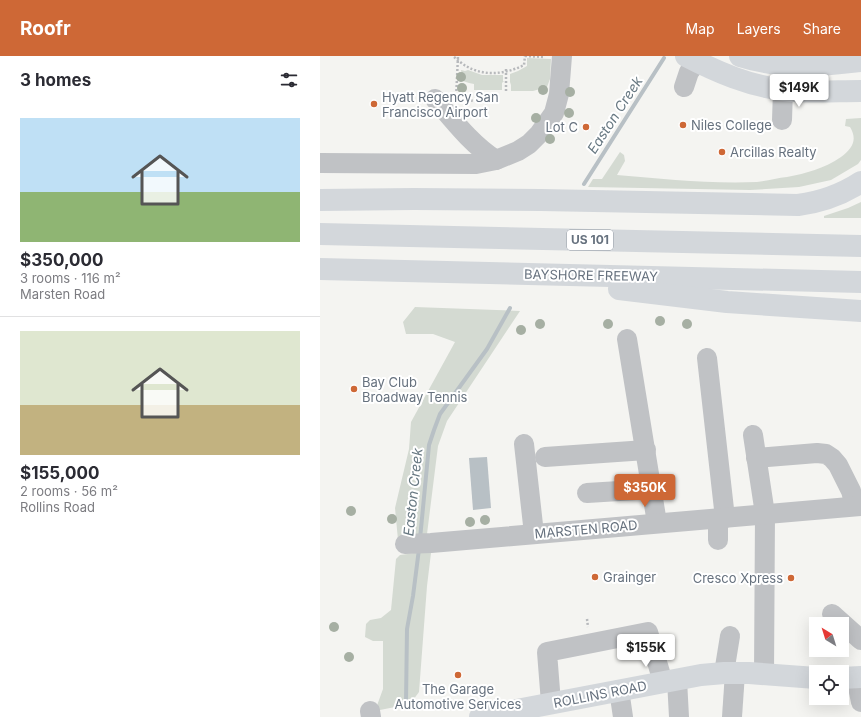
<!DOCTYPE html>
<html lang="en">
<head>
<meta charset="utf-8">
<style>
	body { margin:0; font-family:Inter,sans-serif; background:#f2f2f3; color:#2b2b33; height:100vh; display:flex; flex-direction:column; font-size:15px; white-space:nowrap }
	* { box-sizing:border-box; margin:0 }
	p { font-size:13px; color:#7c7c81 }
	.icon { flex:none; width:22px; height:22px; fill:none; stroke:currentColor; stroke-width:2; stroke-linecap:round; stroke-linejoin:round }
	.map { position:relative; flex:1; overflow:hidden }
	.side { display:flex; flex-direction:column; background:#fff; width:320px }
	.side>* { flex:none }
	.needle { width:26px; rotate:322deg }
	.buttons { position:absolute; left:489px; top:561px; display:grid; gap:8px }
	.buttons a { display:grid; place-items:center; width:40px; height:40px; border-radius:0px; background:#fff; box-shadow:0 4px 16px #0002; font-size:20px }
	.price { position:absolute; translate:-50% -34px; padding:0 9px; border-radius:4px; background:#fff; color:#222; font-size:13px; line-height:26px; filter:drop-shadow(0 1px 2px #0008) }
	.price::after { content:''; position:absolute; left:50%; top:24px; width:12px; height:9px; margin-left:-6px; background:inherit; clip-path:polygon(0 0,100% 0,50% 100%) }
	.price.selected { background:#ce6836; color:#fff }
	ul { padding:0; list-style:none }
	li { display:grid; align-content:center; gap:8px; height:212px; padding:0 20px }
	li+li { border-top:1px solid #e1e1e2 }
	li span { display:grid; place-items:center; height:124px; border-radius:0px; color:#555 }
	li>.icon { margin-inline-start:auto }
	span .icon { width:72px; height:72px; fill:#fffc; stroke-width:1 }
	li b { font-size:17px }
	h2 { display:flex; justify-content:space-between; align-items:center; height:48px; padding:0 20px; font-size:17px }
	header { display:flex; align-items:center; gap:24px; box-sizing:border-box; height:56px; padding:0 20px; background:#ce6836; color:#fff }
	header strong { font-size:19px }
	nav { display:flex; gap:22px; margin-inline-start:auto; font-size:14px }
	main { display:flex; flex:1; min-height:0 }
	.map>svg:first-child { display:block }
</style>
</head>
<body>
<header>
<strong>Roofr</strong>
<nav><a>Map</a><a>Layers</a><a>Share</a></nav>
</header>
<main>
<section class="side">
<h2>3 homes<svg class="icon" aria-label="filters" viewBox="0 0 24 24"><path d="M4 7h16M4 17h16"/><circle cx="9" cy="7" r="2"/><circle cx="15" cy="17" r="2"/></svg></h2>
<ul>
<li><span style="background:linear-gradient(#bfe0f5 60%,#8fb573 0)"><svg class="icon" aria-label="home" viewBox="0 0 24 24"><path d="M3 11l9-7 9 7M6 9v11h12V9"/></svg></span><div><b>$350,000</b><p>3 rooms · 116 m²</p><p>Marsten Road</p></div></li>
<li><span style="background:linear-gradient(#dfe7d0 60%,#c2b280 0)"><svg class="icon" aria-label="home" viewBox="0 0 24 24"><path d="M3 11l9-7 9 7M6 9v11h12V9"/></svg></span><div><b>$155,000</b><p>2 rooms · 56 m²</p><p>Rollins Road</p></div></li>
</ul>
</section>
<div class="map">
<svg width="541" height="661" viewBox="0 0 541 661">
	<rect width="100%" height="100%" fill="#f4f4f1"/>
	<!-- green -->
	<g fill="#d4dad2">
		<path d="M207 2 231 3 230 23 227 31 213 35H191V29L190 26V18L198 15 207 10Z"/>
		<path d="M141 14 145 15 148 14 162 19H183V25H184L182 27V34H154V28L149 27 143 25Z"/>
		<path d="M541 62V104L538 108 511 124 479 131 430 134 268 131 273 123H282L300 96 304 99 305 105 297 119C343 123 390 128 437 126 447 125 457 122 467 121 487 117 503 113 521 101 532 93 538 84 530 71L525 70 526 63Z"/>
		<path d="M541 146V162H504V160L528 152Z"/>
		<path d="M95 251 200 255 127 365 118 390 107 478 78 484 75 452 89 393 91 366 135 286 113 278H86L83 266Z"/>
		<path d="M103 496 111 497 107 530 99 636 90 648 55 655 63 633V585H53L45 581 46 568 50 564 61 562 71 554 76 503 80 499Z"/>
	</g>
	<!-- water -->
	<path fill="#b8c0c5" d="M167 401 171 452 153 454 149 402Z"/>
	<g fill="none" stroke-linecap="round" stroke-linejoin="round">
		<!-- stream -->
		<g stroke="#b8c0c5" stroke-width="4">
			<path d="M264 128 344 2"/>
			<path d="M100 483 109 389 114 374 120 358 167 293 190 252"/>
			<path d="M86 646 87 573 93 540 99 493"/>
		</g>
		<!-- path -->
		<g stroke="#b7b9bc" stroke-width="2.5" stroke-dasharray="2 2" stroke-linecap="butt">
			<path d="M205 0 225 1"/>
			<path d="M134 1C138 4 142 8 146 10 165 21 186 18 204 9L205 0"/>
			<path d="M186 35V11"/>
			<path d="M136 39 146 44 154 45"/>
			<path d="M136 43 138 0"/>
			<path d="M267 563 268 571"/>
		</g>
		<!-- minor -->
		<g stroke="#c0c2c5" stroke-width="20">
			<path d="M364 31 369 16 377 6"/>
			<path d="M115 43C133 64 152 89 176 104"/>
			<path d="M462 64 463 34"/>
			<path d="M0 107 156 108 176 104 198 95 209 88 219 78 234 57 239 38 242 0"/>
			<path d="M307 283 337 467"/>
			<path d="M387 302 405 462"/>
			<path d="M433 379 445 458 444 618"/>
			<path d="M204 388 214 478"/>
			<path d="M225 401 326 394"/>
			<path d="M436 402 497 397 506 398 512 402 518 409 531 435 535 450"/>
			<path d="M267 437 332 433"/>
			<path d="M398 484V462"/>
			<path d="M85 488 111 487 541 450"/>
			<path d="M512 558 541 584"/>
			<path d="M404 617 410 580"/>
			<path d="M536 621 541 646"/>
			<path d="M357 624 359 661"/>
			<path d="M299 634 303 661"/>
			<path d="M231 647 227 596 328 576 343 626"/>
			<path d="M50 655 51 661"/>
			<path d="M412 661 415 617"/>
		</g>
		<!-- major -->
		<g stroke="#d3d7db" stroke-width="22">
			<path d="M366 0C397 16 429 30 464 34 490 37 515 35 541 35"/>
			<path d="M420 0C461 13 500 10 541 5"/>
			<path d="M522 622 541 621"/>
			<path d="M160 661 381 619 404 617H429L496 622"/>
		</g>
		<!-- highway -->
		<g stroke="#d3d7db" stroke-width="22">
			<path d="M0 144 94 143 221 144 478 149C501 146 521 139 541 126"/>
			<path d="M0 178 541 190"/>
			<path d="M0 213 541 226"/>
			<path d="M299 233 407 246 541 255"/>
		</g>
	</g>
	<!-- trees -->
	<g fill="#a6afa3">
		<circle cx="141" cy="21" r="5"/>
		<circle cx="142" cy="32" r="5"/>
		<circle cx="223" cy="34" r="5"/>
		<circle cx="250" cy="36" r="5"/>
		<circle cx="249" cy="57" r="5"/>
		<circle cx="147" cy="58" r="5"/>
		<circle cx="216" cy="62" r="5"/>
		<circle cx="230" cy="83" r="5"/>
		<circle cx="340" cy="265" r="5"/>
		<circle cx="220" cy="268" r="5"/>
		<circle cx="288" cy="268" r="5"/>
		<circle cx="367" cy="268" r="5"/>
		<circle cx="201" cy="274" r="5"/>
		<circle cx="31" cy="455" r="5"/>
		<circle cx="72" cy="463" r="5"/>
		<circle cx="165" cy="464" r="5"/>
		<circle cx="150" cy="466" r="5"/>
		<circle cx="14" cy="571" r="5"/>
		<circle cx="29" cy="601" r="5"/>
	</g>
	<!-- markers -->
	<g fill="#ce6836" stroke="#fff" stroke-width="1.5">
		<circle cx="54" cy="48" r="4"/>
		<circle cx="363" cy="69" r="4"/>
		<circle cx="266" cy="71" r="4"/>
		<circle cx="402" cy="96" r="4"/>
		<circle cx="34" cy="333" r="4"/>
		<circle cx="275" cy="521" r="4"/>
		<circle cx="471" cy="522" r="4"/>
		<circle cx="138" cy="619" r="4"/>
	</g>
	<g text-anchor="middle" stroke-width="4" stroke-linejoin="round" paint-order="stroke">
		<!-- shield labels -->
		<rect fill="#fff" stroke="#949ca5" stroke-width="1" x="247" y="174" width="46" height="20" rx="3"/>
		<g font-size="12" font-weight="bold" fill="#66717e">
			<text x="270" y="188">US 101</text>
		</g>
		<!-- poi labels -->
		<g font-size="13" fill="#66717e" stroke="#fff" text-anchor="start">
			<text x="62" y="46">Hyatt Regency San<tspan x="62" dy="15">Francisco Airport</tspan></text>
			<text x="371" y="74">Niles College</text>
			<text x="258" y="76" text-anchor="end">Lot C</text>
			<text x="410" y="101">Arcillas Realty</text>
			<text x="42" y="331">Bay Club<tspan x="42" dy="15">Broadway Tennis</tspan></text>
			<text x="283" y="526">Grainger</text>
			<text x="463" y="527" text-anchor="end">Cresco Xpress</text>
			<text x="138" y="638" text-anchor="middle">The Garage<tspan x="138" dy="15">Automotive Services</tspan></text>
		</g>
		<!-- street labels -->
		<g font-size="13" fill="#66717e" stroke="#fff">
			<text transform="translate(271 219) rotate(1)" y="5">BAYSHORE FREEWAY</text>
			<text transform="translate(266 473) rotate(-5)" y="5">MARSTEN ROAD</text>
			<text transform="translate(280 638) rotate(-11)" y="5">ROLLINS ROAD</text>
		</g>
		<!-- water labels -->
		<g font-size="14" font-style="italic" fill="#677882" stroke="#fff">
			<text transform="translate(295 59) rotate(-57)" y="5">Easton Creek</text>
			<text transform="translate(93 436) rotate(-84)" y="5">Easton Creek</text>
		</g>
	</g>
</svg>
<div class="buttons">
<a><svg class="needle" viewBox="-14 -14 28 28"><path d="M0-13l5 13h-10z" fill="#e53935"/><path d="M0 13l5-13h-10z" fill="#7c7c81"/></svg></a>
<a><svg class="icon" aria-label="locate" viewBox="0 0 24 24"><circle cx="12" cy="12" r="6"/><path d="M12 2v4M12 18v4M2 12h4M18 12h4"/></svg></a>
</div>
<b class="price" style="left:479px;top:52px">$149K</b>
<b class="price selected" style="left:325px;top:452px">$350K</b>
<b class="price" style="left:326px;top:612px">$155K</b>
</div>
</main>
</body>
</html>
